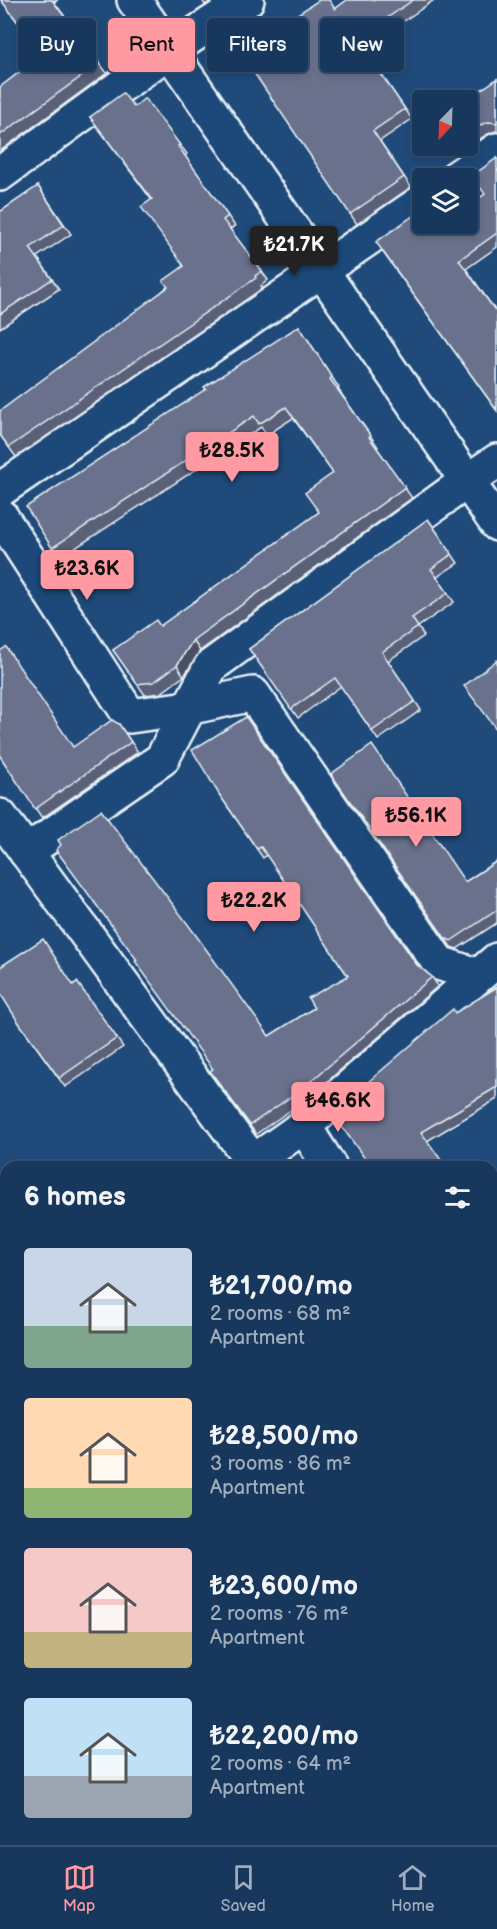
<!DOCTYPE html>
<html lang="en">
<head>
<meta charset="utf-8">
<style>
	body { margin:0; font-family:"Balsamiq Sans",sans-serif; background:#244365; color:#f1f3f6; height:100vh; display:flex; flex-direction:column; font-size:22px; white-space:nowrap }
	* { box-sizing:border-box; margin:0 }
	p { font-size:20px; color:#9eacbb }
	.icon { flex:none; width:33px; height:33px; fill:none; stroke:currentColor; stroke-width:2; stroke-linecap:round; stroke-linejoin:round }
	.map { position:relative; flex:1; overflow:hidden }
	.details { position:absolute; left:0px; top:1161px; width:498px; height:684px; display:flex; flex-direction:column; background:#17385c; border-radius:18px 18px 0 0; box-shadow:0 3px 9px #0003,0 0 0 2px #365272 }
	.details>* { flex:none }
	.banner { position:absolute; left:18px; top:18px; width:462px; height:54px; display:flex; gap:12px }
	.needle { width:39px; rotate:203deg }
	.buttons { position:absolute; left:412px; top:90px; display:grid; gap:12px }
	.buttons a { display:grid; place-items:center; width:66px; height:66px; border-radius:6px; background:#17385c; box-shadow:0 3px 9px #0003,0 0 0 2px #365272; font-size:30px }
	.price { position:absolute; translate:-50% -51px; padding:0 14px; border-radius:6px; background:#ff9aa2; color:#111; font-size:20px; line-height:39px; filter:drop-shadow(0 2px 3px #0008) }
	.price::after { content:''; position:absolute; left:50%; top:36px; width:18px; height:14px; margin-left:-9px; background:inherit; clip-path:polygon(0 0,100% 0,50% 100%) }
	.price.on { background:#222; color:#fff }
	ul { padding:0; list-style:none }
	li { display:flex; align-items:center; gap:18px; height:150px; padding:0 24px }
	li span { display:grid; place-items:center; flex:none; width:168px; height:120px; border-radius:6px; color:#555 }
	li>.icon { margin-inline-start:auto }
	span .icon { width:72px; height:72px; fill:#fffc; stroke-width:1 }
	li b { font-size:26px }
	h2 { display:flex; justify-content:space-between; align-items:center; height:72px; padding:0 24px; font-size:26px }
	.pill { padding:0 21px; border-radius:6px; background:#17385c; box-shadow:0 3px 9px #0003,0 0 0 2px #365272; font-size:21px; line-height:54px }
	.pill.on { background:#ff9aa2; color:#111 }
	.dock { display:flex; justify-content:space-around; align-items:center; height:84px; border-top:2px solid #365272; background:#17385c; font-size:16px; color:#9eacbb }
	.dock a { display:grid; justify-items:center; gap:3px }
	.dock .on { color:#ff9aa2 }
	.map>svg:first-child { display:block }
</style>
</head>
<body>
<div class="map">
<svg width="497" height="1845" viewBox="0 0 497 1845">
	<rect width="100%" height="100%" fill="#1f4a7a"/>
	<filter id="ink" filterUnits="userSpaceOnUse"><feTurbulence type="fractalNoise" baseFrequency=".0167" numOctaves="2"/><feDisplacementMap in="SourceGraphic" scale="12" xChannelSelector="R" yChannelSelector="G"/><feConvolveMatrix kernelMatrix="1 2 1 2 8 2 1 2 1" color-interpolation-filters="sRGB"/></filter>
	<g filter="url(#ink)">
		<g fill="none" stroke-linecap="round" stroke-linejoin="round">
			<!-- minor casing -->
			<g stroke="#e8f1f8" stroke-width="38">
				<g id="minor">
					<path d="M134 0 497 524"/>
					<path d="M0 174 169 51 247 0"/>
					<path d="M456 178 497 150"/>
					<path d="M0 490 423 201"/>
					<path d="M0 515 130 716 187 708 253 694 439 963 478 976"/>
					<path d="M0 816 253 1162 304 1126 497 960"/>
					<path d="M26 852 162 759 211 666 467 481 497 461"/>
					<path d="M304 1126 330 1167"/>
					<path d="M492 1412 497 1420"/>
					<path d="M492 1468 497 1464"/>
					<path d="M409 1839 413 1845"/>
				</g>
			</g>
			<!-- minor -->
			<use href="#minor" stroke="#1f4a7a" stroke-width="33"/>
		</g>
		<!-- wall -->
		<g fill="#5a6178" stroke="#e8f1f8" stroke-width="1.5">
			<path d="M1 0H58L54 2 107 73 0 151V87L36 59V46Z"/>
			<path d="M202 0H213L205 5Z"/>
			<path d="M347 0H434L364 49 412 119 380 141 411 187 357 224 240 52 335 9Z"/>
			<path d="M497 79V132L495 131 486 135 456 155 450 146H468V100Z"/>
			<path d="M134 107 180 145 187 154 185 156 235 226 230 229 268 280 261 286 263 288 16 457 0 435 167 287 183 266 151 199 90 117Z"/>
			<path d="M497 158V247L466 269 497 313V411L382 251 438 228 485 194Z"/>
			<path d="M38 186 71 234 37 257 59 289 0 328V212Z"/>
			<path d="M299 326 339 388 338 389 378 447 377 448 412 498 200 651 184 676 161 693 145 695 113 650 160 626 319 512 333 473 293 418 267 435 261 427 60 558 52 548 206 389Z"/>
			<path d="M428 519 458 563 437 577 454 602 418 627 424 636 388 661 421 710 378 740 341 686 298 718 249 649Z"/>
			<path d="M119 724 138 752 42 818 0 756 73 747Z"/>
			<path d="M331 774 465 882 497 861V923L457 949 451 947Z"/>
			<path d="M219 794 432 977 438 986 308 1098 256 1134 210 1071 269 1036 314 1008 348 976 267 855 263 858Z"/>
			<path d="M77 982 123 1047 65 1087 17 1020Z"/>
			<path d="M497 987V1099L427 1141 371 1167 455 1013Z"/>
			<path d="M492 1248 497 1258V1294H492Z"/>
			<path d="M492 1521 497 1528V1600L492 1603Z"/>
		</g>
		<!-- shaded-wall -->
		<path fill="#4a4f62" stroke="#e8f1f8" stroke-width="1.5" d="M193 640 200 651 184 676 177 665Z"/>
		<!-- building -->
		<g fill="#69718c" stroke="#e8f1f8" stroke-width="1.5">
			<path d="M1 0H52L100 63 0 135V87L37 59 30 51 36 46Z"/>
			<path d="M319 0H329L335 9 347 0H413L357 39 405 109 373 131 404 177 350 214 240 52Z"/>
			<path d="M497 79V123L488 122 480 125 468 133V100H466Z"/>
			<path d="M123 93 134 107 145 98 180 145 178 146 228 216 223 220 262 271 255 276 256 278 9 447 0 435V411L168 287 163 281 184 266 141 207 152 199 90 117Z"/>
			<path d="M497 158V233L459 260 497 313V406L495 408 376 242 423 209V224H435L438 228 444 224H468V206L485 194 472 176Z"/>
			<path d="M38 186 64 225 30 248 52 279 0 314V212Z"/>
			<path d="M299 326 332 377 330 379 371 436 369 437 405 487 193 640 177 665 154 682 137 684 113 650 156 620 160 626 319 512 305 493 333 473 286 407 259 424 254 416 52 548 26 507 206 389 204 387Z"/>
			<path d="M428 519 452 554 431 569 448 593 412 618 418 627 382 652 415 701 372 731 335 678 291 709 249 649Z"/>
			<path d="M6 647 73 747 112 720 119 724 131 742 35 809 0 756V651Z"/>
			<path d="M497 660V730L464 686Z"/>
			<path d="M246 717 417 965 432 977 302 1089 250 1125 210 1071 213 1069 135 961 137 960 56 850 61 845 58 840 101 810 187 923 269 1036 314 1008 308 998 348 976 261 847 257 849 219 794 192 750Z"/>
			<path d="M372 745 465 882 497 861V910L451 941 445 938 331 774Z"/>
			<path d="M43 939 73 985 77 982 117 1038 59 1078 17 1020 0 993V967Z"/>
			<path d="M497 987V1087L421 1132 446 1167H371L332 1113 453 1009 455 1013Z"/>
			<path d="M492 1251 497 1261V1287L492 1286Z"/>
			<path d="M492 1521 497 1528V1587L492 1590Z"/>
			<path d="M497 1755V1845H432L428 1839H492V1758Z"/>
		</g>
	</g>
</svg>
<div class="buttons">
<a><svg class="needle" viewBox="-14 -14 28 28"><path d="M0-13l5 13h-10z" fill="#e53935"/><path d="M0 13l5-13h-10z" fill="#9eacbb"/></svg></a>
<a><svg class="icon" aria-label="layers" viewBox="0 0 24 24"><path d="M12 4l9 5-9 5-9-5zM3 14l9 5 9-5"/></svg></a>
</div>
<b class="price on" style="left:294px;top:277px">₺21.7K</b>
<b class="price" style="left:232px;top:483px">₺28.5K</b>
<b class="price" style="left:87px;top:601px">₺23.6K</b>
<b class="price" style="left:416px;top:848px">₺56.1K</b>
<b class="price" style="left:254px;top:933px">₺22.2K</b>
<b class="price" style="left:338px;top:1133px">₺46.6K</b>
<div class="banner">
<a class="pill">Buy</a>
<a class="pill on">Rent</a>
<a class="pill">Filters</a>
<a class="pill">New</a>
</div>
<section class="details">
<h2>6 homes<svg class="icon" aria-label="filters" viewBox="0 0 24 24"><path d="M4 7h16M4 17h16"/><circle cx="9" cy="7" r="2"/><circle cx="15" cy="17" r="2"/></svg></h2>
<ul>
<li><span style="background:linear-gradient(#c9d6e8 65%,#7fa58c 0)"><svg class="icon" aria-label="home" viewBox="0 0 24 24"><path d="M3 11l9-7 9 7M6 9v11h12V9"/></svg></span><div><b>₺21,700/mo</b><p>2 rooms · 68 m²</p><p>Apartment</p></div></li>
<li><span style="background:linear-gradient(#ffd9b3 75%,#8fb573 0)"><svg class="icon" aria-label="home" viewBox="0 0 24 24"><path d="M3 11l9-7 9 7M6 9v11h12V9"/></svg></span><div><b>₺28,500/mo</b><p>3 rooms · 86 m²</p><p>Apartment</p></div></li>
<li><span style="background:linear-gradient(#f6c9c9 70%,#c2b280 0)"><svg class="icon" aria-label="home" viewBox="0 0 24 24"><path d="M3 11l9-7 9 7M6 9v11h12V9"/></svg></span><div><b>₺23,600/mo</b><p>2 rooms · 76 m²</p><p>Apartment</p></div></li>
<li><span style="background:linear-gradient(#bfe0f5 65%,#9aa5b1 0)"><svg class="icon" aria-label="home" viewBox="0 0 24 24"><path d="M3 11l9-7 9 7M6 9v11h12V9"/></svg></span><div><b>₺22,200/mo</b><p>2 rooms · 64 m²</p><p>Apartment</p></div></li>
</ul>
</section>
</div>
<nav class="dock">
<a class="on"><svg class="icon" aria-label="map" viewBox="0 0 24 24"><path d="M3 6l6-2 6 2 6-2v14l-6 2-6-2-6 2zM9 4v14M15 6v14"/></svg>Map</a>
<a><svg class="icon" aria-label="saved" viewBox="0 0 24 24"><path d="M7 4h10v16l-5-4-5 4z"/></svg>Saved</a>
<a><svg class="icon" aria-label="home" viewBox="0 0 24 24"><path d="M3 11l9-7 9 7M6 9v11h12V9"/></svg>Home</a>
</nav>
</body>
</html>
